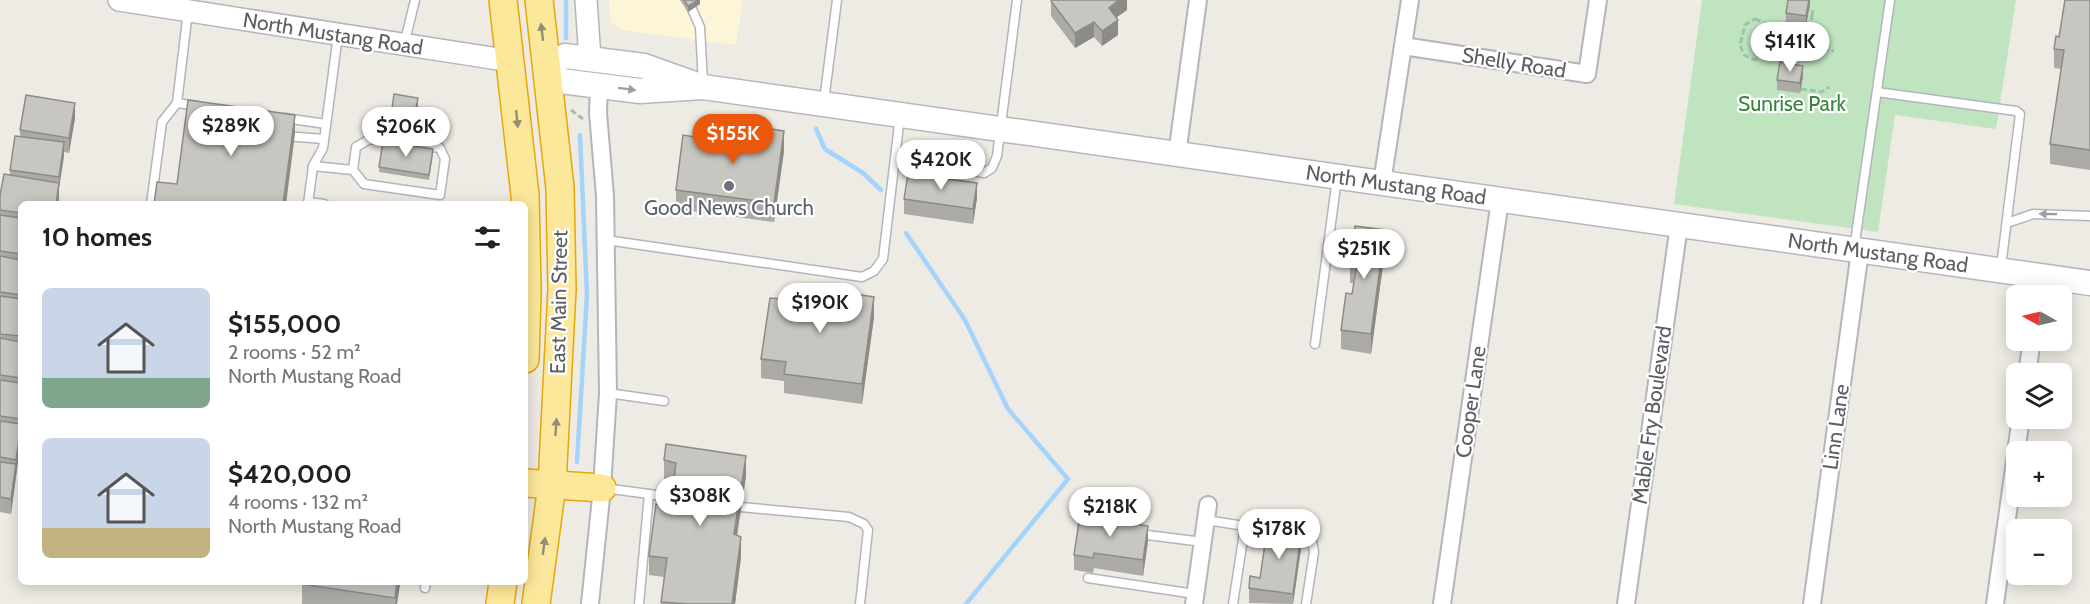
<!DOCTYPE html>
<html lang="en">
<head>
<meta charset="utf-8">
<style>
	body { margin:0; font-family:Cabin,sans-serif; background:#f6f6f6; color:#222; height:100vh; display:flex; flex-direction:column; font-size:22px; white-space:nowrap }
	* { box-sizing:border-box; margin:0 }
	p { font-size:20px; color:#767676 }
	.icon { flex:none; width:33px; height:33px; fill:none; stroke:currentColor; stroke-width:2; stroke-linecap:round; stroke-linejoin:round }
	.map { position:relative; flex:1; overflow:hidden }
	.side { position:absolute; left:18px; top:201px; width:510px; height:384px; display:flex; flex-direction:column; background:#fff; border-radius:9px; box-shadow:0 3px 15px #0003 }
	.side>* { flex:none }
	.needle { width:39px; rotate:278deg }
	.buttons { position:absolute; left:2006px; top:285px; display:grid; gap:12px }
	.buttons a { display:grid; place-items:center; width:66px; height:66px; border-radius:9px; background:#fff; box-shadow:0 3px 15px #0003; font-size:30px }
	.price { position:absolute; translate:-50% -51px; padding:0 14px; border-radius:21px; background:#fff; color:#222; font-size:20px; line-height:39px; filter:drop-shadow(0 2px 3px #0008) }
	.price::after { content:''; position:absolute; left:50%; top:36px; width:18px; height:14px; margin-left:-9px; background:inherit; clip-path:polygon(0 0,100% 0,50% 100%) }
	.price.active { background:#ea580c; color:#fff }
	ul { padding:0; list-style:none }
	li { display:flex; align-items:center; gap:18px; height:150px; padding:0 24px }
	li span { display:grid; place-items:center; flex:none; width:168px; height:120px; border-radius:9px; color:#555 }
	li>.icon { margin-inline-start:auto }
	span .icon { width:72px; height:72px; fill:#fffc; stroke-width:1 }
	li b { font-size:26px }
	h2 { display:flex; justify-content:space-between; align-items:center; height:72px; padding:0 24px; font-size:26px }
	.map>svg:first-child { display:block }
</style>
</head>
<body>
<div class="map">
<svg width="2090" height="604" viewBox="0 0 2090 604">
	<rect width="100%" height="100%" fill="#edebe3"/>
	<!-- commercial -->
	<path fill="#fdf5d8" d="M609 0H743L736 45 622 30 610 22Z"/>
	<!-- green -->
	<path fill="#c0e4c0" d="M1702 0H2016L1996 129 1895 115 1878 232 1674 204Z"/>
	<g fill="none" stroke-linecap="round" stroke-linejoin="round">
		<!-- stream -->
		<g stroke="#a4d4fc" stroke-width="4.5">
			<path d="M566 0V38"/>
			<path d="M816 129 825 149 863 173 881 190"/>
			<path d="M906 233 965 320 1008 409 1068 479 966 604"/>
			<path d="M577 462 587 295 580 135"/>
		</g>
		<!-- service casing -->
		<g stroke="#b3b5ba" stroke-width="11">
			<g id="service">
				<path d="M688 0 700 27 703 84"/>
				<path d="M188 11 177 103 198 106"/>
				<path d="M404 45 415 0"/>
				<path d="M1877 92 2016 111 2020 114 2001 267"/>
				<path d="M824 101 837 0"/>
				<path d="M285 118 326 124"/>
				<path d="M285 136 324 139"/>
				<path d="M896 156 984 173 992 168 997 156 1017 0"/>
				<path d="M313 166 353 170 364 184 440 195 445 159 440 148 370 139 356 147 353 170"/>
				<path d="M308 202 324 204"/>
				<path d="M151 204 162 122 177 103"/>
				<path d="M308 204 313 166 323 148 338 35"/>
				<path d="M2007 223 2033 214 2090 216"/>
				<path d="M606 240 862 277 874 271 883 259 900 116"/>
				<path d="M1854 249 1890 0"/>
				<path d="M1315 344 1337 178"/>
				<path d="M608 393 664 401"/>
				<path d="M604 488 649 494 639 604"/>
				<path d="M649 494 674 498"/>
				<path d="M741 507 849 517 864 524 868 530 860 604"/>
				<path d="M1206 520 1277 531"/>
				<path d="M1292 533 1305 535 1312 541 1314 552 1306 604"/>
				<path d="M1139 534 1203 542"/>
				<path d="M1088 578 1195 594"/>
				<path d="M425 588 426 582"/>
				<path d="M1233 604 1245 526"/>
			</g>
		</g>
		<!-- minor casing -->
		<g stroke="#b3b5ba" stroke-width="20">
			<g id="minor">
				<path d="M1403 46 1587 74 1598 0"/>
				<path d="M1177 155 1198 0"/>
				<path d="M1382 183 1410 0"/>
				<path d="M2038 296 2041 276"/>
				<path d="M2027 374 2032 340"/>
				<path d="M2016 452 2021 418"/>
				<path d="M590 604 602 488 608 393 605 196 598 113 599 85"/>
				<path d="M1194 604 1208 505"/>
				<path d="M1442 604 1500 200"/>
				<path d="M1626 604 1679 225"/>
				<path d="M1812 604 1860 251"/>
				<path d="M1995 604 2016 454"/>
			</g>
		</g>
		<!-- tertiary casing -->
		<g stroke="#b3b5ba" stroke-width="24">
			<g id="tertiary">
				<path d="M119 0 511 61"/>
				<path d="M586 0 590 59"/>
			</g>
		</g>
		<!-- secondary casing -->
		<g stroke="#b4b7bd" stroke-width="27">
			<path id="secondary" d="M703 87 640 91 561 81 546 65 565 56 644 66 703 87 2090 283"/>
		</g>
		<!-- trunk casing -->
		<g stroke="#e9a607" stroke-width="30">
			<g id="trunk">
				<path d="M503 0 525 195 527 290 525 359"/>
				<path d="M525 483 602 488"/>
				<path d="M500 604 503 582"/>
				<path d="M536 604 552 485 562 289 560 188 539 0"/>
			</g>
		</g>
		<!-- path -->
		<g stroke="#99c5a6" stroke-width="3" stroke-dasharray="6 3" stroke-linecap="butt">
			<path d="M1812 16 1813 7"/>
			<path d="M1755 19 1768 24 1778 40 1775 49 1755 60 1744 55 1740 45 1745 25Z"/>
			<path d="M1778 43 1834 51"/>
			<path d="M1781 44 1788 13"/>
			<path d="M1807 47 1812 16H1809"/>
			<path d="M1801 89 1822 92 1829 87"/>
			<path d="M571 110 583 119"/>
		</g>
		<!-- service -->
		<use href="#service" stroke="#fff" stroke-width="8"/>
		<!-- minor -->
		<use href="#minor" stroke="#fff" stroke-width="16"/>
		<!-- tertiary -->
		<use href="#tertiary" stroke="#fff" stroke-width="21"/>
		<!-- secondary -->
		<use href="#secondary" stroke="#fff" stroke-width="24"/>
		<!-- trunk -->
		<use href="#trunk" stroke="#fce89a" stroke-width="27"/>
	</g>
	<!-- wall -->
	<g fill="#acaaa5">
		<path d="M680 0H700V4L688 12Z"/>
		<path d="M1127 0V10L1116 17 1118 35 1102 46 1094 37 1075 48 1051 16V1Z"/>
		<path d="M1810 0 1806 26 1786 23V13Z"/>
		<path d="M2090 0V170L2050 164V144L2061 69 2054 68V49L2059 37Z"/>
		<path d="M1803 76 1800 93 1777 90V80Z"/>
		<path d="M392 109H418L415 123 392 119Z"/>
		<path d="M75 118 69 153 64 152 59 188V199L21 204V439L11 514 0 512V195L10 175V170L20 137V130Z"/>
		<path d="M735 143 784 151 774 222 676 209V190Z"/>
		<path d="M433 154 429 180 379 172V167Z"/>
		<path d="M977 198 973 224 904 214V199Z"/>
		<path d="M1385 250 1371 354 1341 349V330L1352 294 1354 283H1350V263Z"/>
		<path d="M874 317 862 404 784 393V381L761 378V359Z"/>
		<path d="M664 460 746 476 737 536 741 557 735 604H661L664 577 649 575V556L671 505 674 482 664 480Z"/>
		<path d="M1148 541 1143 576 1094 568 1093 573 1074 570V555Z"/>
		<path d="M1302 542 1293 604 1249 603V588L1260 578Z"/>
		<path d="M400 582 397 604H302V584Z"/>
	</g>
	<!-- shaded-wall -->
	<g fill="#8c8b86">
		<path d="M699 0H700V4L688 12V6Z"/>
		<path d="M1119 0H1127V10L1109 23V8Z"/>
		<path d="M1809 0H1810V5L1806 26V16Z"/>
		<path d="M1118 20V35L1102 46V31Z"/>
		<path d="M1094 22V37L1075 48V33Z"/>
		<path d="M1803 66V76L1800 93V83Z"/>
		<path d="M418 98V109L415 123V113Z"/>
		<path d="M75 103V118L69 153V138Z"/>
		<path d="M295 115V134L286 204H283Z"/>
		<path d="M784 131V151L774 222V203Z"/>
		<path d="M64 142V157L59 188V204H56Z"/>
		<path d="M977 183V198L973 224V209Z"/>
		<path d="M1385 230V250L1371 354V334Z"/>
		<path d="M874 297V317L862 404V384Z"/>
		<path d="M21 424V439L11 514V499Z"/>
		<path d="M746 456V476L734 554V534Z"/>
		<path d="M1148 526V541L1143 576V560Z"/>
		<path d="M1302 527V542L1293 604V594Z"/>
		<path d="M741 537V557L735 604H732Z"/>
		<path d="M397 582H400V585L397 604H395Z"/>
	</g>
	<!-- building -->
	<g fill="#c8c6c0" stroke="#8c8b86" stroke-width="1.5">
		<path d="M684 0H699L688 6Z"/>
		<path d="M1052 0H1119L1109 8 1118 20 1102 31 1094 22 1075 33 1051 1Z"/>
		<path d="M1788 0H1809L1806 16 1786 13Z"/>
		<path d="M2065 0H2090V150L2050 144 2064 50 2054 49 2056 36 2059 37Z"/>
		<path d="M1780 62 1803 66 1800 83 1777 80Z"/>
		<path d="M394 94 418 98 415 113 392 109Z"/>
		<path d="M26 95 75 103 69 138 20 130Z"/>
		<path d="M188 100 295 115 283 204H154L157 182 177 184Z"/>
		<path d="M737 124 784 131 774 203 676 190 683 135 735 143Z"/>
		<path d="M15 136 64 142 59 177 10 170Z"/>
		<path d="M383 141 433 149 429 175 379 167Z"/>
		<path d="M4 174 59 183 56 204H21V213L0 210V195Z"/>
		<path d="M908 174 977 183 973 209 904 199Z"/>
		<path d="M0 215 21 218V254L0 251Z"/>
		<path d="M1355 226 1385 230 1371 334 1341 330 1346 293 1352 294 1357 264 1350 263Z"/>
		<path d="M0 256 21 260V295L0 292Z"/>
		<path d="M798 285 874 297 862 384 784 374 786 362 761 359 770 298 795 300Z"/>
		<path d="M0 296 21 299V336L0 334Z"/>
		<path d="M0 338 21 342V378L0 375Z"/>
		<path d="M0 380 21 383V419L0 416Z"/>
		<path d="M0 421 21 424 16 460 0 457Z"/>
		<path d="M666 444 746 456 734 534 741 537 732 604H689L661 602 667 558 649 556 656 504 671 505 676 463 664 460Z"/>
		<path d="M0 462 16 464 11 499 0 497Z"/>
		<path d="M1080 515 1148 526 1143 560 1094 553 1093 558 1074 555Z"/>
		<path d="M1268 523 1302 527 1293 594 1249 588 1250 576 1260 578Z"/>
		<path d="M302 582H397L395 598 302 584Z"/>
	</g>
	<!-- one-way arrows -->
	<defs><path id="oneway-solid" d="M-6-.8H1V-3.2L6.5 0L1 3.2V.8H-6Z" transform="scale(1.5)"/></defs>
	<g fill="#938e76">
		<use href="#oneway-solid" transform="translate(542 32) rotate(-97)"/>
		<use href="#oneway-solid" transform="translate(517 119) rotate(84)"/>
		<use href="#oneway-solid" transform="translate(556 427) rotate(-86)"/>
		<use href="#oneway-solid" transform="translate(544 546) rotate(-82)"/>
	</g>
	<g fill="#9d9ea1">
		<use href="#oneway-solid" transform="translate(627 89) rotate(7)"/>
		<use href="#oneway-solid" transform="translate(2048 214) rotate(-179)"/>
	</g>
	<!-- markers -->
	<circle fill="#6b7280" stroke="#fff" stroke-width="2" cx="729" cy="186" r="6"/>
	<g text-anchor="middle" stroke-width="4.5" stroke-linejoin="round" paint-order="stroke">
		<!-- street labels -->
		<g font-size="21" fill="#5b5e63" stroke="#fff">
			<text transform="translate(333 34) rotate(9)" y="7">North Mustang Road</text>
			<text transform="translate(1514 63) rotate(9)" y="7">Shelly Road</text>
			<text transform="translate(1396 185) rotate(8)" y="7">North Mustang Road</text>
			<text transform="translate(1878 253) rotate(8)" y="7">North Mustang Road</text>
			<text transform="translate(559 302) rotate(-89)" y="7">East Main Street</text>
			<text transform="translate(1471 402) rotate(-82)" y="7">Cooper Lane</text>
			<text transform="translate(1652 415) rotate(-82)" y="7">Mable Fry Boulevard</text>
			<text transform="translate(1836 427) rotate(-82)" y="7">Linn Lane</text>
		</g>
		<!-- park labels -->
		<g font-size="21" fill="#38853d" stroke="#fff">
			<text x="1792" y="111">Sunrise Park</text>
		</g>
		<!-- worship labels -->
		<g font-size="21" fill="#5b616d" stroke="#fff">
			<text x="729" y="215">Good News Church</text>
		</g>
	</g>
</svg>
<div class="buttons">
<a><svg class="needle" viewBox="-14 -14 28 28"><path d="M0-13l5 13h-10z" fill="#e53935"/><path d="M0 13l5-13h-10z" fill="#767676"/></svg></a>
<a><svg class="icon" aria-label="layers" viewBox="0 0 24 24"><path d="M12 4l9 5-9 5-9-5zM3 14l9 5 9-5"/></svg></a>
<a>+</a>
<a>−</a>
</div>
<b class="price" style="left:1790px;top:73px">$141K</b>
<b class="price" style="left:231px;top:157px">$289K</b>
<b class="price" style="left:406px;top:158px">$206K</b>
<b class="price active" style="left:733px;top:165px">$155K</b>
<b class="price" style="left:941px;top:191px">$420K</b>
<b class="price" style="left:1364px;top:280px">$251K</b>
<b class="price" style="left:820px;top:334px">$190K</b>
<b class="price" style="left:700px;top:527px">$308K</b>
<b class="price" style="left:1110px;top:538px">$218K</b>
<b class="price" style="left:1279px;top:560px">$178K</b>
<section class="side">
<h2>10 homes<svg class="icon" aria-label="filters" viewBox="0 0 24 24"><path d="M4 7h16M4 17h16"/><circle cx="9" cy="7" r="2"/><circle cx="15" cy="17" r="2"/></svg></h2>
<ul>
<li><span style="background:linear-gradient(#c9d6e8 75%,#7fa58c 0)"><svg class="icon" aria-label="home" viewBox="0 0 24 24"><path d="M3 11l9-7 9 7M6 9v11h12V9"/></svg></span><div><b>$155,000</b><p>2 rooms · 52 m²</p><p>North Mustang Road</p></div></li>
<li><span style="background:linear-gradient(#c9d6e8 75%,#c2b280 0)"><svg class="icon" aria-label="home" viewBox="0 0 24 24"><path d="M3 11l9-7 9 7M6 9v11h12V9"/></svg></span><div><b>$420,000</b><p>4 rooms · 132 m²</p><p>North Mustang Road</p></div></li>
</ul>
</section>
</div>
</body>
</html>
